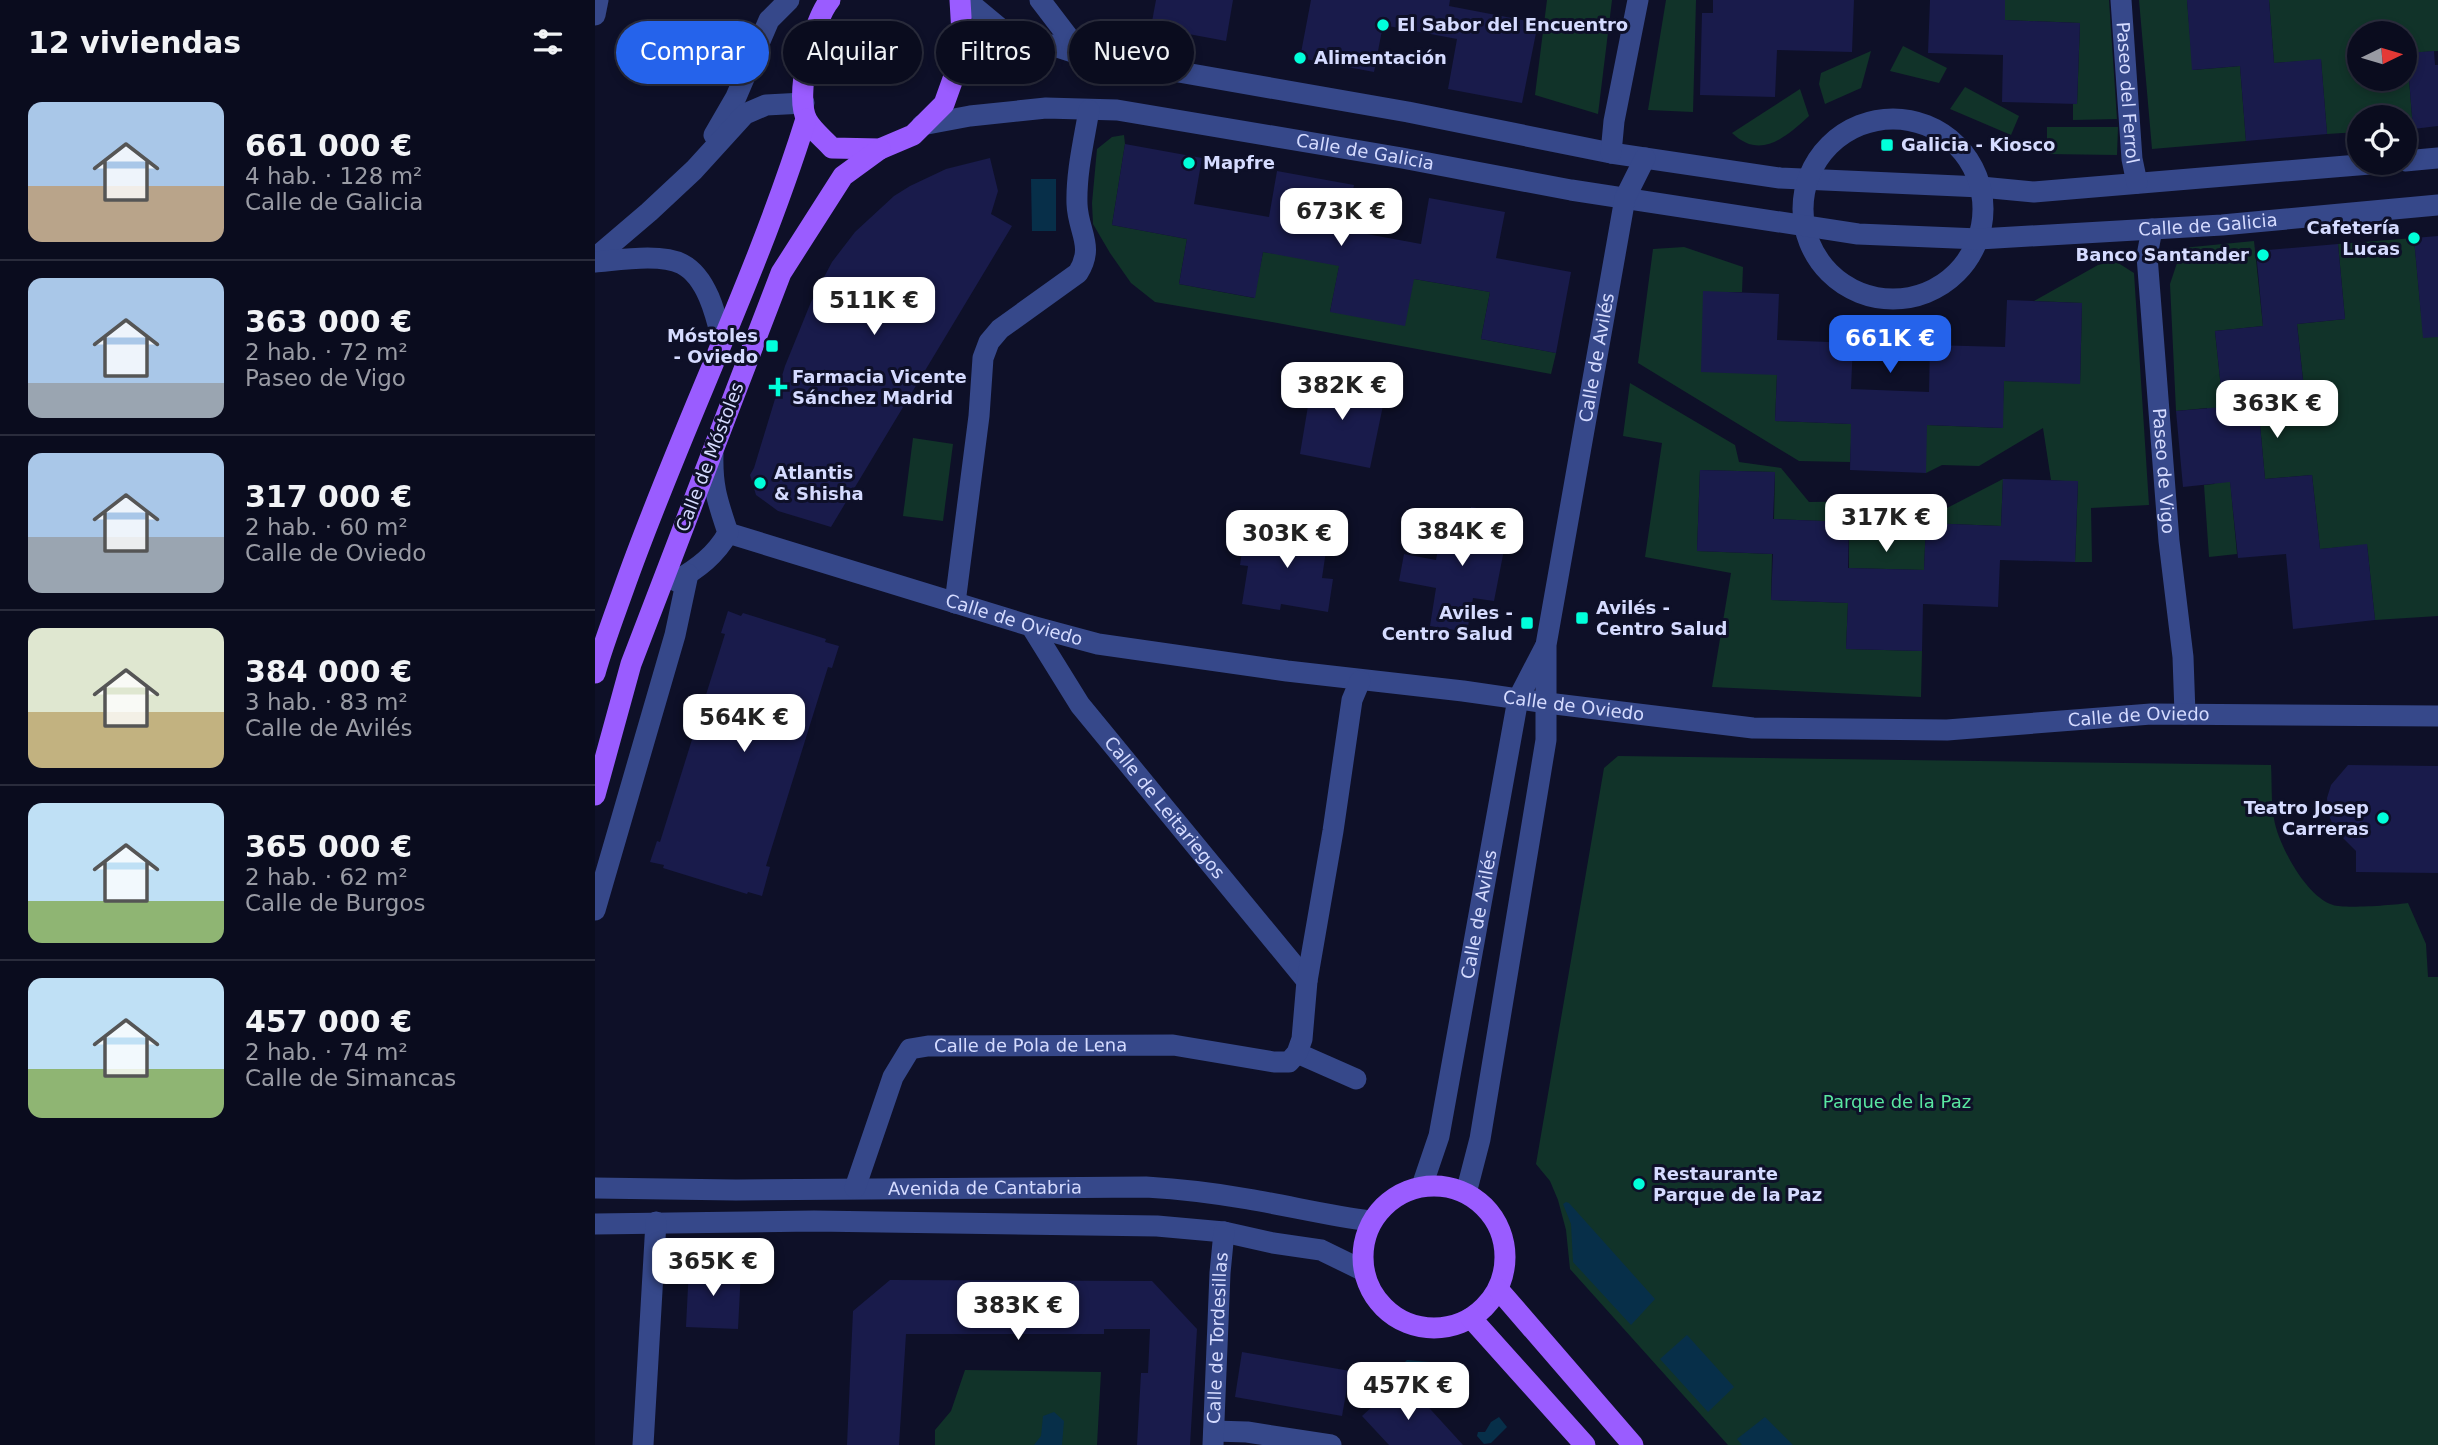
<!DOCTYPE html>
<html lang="es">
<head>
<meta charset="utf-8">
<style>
	body { margin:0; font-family:"DejaVu Sans",sans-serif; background:#181a2b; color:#f1f3f6; height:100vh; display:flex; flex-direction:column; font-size:26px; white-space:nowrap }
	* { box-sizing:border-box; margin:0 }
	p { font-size:23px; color:#999ba4 }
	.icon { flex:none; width:38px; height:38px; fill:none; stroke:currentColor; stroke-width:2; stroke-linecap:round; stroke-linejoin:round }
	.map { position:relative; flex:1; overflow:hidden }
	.side { display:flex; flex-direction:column; background:#0a0c1e; width:595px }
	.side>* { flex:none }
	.top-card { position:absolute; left:21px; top:21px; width:665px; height:63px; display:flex; gap:14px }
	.needle { width:46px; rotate:85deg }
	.tools { position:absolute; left:1752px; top:21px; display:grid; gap:14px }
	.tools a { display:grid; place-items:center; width:70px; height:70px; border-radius:50%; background:#0a0c1e; box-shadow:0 4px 10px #0003,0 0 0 2px #2a2c3c; font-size:35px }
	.price { position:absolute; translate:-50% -60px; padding:0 16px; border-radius:14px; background:#fff; color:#222; font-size:23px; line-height:46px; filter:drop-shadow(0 2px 4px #0008) }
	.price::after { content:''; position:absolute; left:50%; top:42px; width:21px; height:16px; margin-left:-10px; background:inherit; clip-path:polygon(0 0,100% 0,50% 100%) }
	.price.current { background:#2563eb; color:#fff }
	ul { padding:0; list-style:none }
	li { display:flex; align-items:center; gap:21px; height:175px; padding:0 28px }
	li+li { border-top:2px solid #2a2c3c }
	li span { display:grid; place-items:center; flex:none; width:196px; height:140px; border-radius:14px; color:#555 }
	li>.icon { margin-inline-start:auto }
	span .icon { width:84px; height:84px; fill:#fffc; stroke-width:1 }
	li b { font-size:30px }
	h2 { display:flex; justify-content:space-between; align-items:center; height:84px; padding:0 28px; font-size:30px }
	.tag { padding:0 24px; border-radius:32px; background:#0a0c1e; box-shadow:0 4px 10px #0003,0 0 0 2px #2a2c3c; font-size:24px; line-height:63px }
	.tag.current { background:#2563eb; color:#fff }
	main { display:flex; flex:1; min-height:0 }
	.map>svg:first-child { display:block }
</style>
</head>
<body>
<main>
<section class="side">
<h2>12 viviendas<svg class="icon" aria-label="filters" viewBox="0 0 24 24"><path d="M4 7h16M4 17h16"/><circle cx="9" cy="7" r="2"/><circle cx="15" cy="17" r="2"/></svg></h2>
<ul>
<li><span style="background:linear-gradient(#a9c7e8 60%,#b9a48a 0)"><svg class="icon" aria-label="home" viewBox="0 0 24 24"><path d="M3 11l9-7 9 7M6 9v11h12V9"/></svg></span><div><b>661 000 €</b><p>4 hab. · 128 m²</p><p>Calle de Galicia</p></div></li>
<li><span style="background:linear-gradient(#a9c7e8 75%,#9aa5b1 0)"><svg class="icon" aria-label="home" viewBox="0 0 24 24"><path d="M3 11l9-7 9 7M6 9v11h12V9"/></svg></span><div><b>363 000 €</b><p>2 hab. · 72 m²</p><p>Paseo de Vigo</p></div></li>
<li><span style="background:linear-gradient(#a9c7e8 60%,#9aa5b1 0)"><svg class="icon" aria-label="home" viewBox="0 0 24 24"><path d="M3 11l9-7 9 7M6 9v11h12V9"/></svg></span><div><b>317 000 €</b><p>2 hab. · 60 m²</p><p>Calle de Oviedo</p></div></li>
<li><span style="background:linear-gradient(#dfe7d0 60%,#c2b280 0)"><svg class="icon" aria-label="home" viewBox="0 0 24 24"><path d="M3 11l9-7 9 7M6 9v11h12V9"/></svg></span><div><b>384 000 €</b><p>3 hab. · 83 m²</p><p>Calle de Avilés</p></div></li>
<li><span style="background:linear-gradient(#bfe0f5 70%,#8fb573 0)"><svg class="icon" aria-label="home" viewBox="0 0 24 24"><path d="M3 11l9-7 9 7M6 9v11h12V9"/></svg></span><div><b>365 000 €</b><p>2 hab. · 62 m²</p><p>Calle de Burgos</p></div></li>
<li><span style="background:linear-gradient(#bfe0f5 65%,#8fb573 0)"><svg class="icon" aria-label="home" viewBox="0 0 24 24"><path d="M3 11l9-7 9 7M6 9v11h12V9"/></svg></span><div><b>457 000 €</b><p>2 hab. · 74 m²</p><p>Calle de Simancas</p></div></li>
</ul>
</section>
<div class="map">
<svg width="1843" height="1445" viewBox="0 0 1843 1445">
	<rect width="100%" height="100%" fill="#0e1028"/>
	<!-- green -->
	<g fill="#113329" fill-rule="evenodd">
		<path d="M952 0H1017L1003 114 940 95Z"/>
		<path d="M1071 0H1101L1098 112 1053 110Z"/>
		<path d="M1410 0H1514L1522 119 1478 120V104H1482L1485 23 1409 20Z"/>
		<path d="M1544 0H1592L1598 70 1645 66 1651 141 1557 149Z"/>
		<path d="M1674 0H1843V51L1812 53 1818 129 1810 130V117H1764V132L1732 134 1726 60 1679 63ZM1764 33H1810V79H1764Z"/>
		<path d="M1308 46 1352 68 1344 83 1295 71Z"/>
		<path d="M1276 51 1266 88 1230 104 1224 84 1226 73Z"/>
		<path d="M1370 87 1424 116 1416 135 1355 109Z"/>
		<path d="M1205 89 1214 116C1190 138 1165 160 1137 133Z"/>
		<path d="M1452 127H1523L1522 155 1452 154Z"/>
		<path d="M529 135 530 144 517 225 592 239 584 284 659 298 668 252 745 262 735 312 819 279 895 292 886 339 961 353 956 374 677 322 560 302 536 283 515 253 498 224 497 203 502 149 517 137Z"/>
		<path d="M1819 238 1826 313 1843 312V616L1780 620 1772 545 1725 549 1717 475 1670 479 1663 403 1710 398 1702 324 1750 319 1743 244Z"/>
		<path d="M1659 241 1668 326 1620 331 1628 407 1614 422 1612 408 1581 411 1575 284 1587 248Z"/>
		<path d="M1089 247 1148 267 1147 292H1108L1182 375 1180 421 1257 424 1255 462 1204 461 1043 363 1058 249Z"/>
		<path d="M1520 261 1539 273 1554 505 1496 508 1497 562H1480L1483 482 1456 480 1448 428 1384 466 1347 465 1331 473 1318 422 1332 425 1407 428 1409 381 1485 383 1487 303 1439 301 1503 265Z"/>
		<path d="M1035 383 1140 445 1144 462 1186 468 1214 502 1286 501 1288 533 1300 535 1408 479 1406 526 1331 523 1329 570 1254 568V522L1179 519 1180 472 1105 470 1102 551 1177 554 1176 600 1253 603 1251 649 1327 651 1326 697 1117 687 1136 573 1050 557 1067 443 1028 436Z"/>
		<path d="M318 438 358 444 348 521 308 516Z"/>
		<path d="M1634 468 1642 554 1614 557 1609 485 1619 484Z"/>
		<path d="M1023 756 1676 765C1677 783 1676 802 1679 819 1683 844 1711 897 1738 905 1749 909 1800 905 1813 903L1831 944 1833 977H1843V1445H1133L975 1269 971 1230 963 1200 955 1181 941 1164 1009 768Z"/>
		<path d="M370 1370 506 1372 502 1445H340V1430L356 1411Z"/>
	</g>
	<!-- water -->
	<g fill="#072f49">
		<path d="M436 179H461V231H437Z"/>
		<path d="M971 1202 974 1203 1060 1299 1036 1325 978 1262 976 1224 968 1204Z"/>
		<path d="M1092 1335 1139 1387 1113 1412 1065 1359Z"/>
		<path d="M812 1360 846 1363 845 1377 810 1374 807 1365Z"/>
		<path d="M459 1412 469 1421 467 1445H439L446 1436 448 1416Z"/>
		<path d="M904 1417 912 1427 896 1443 889 1444 882 1436 883 1432H890L896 1422Z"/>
		<path d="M1170 1417 1198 1445H1147L1142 1439Z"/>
	</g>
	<!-- building -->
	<g fill="#191b4b">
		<path d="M561 0H638L631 41 556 27Z"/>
		<path d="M716 0H855L854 6 943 23 927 103 853 89 862 39 788 25 779 72 705 58Z"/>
		<path d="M1118 0H1259L1257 52 1182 50 1180 97 1105 95 1107 13H1118Z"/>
		<path d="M1335 0H1410V20L1485 23 1482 104 1407 102 1408 55 1333 53Z"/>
		<path d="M1592 0H1674L1679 63 1726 59 1732 134 1651 141 1645 66 1597 70Z"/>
		<path d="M1839 51 1840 65H1843V126L1818 129 1812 53Z"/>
		<path d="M530 144 607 158 599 204 674 217 682 171 759 185 750 230 826 244 834 198 910 212 901 258 976 272 961 353 886 339 895 292 819 279 810 326 735 312 744 266 668 252 660 298 584 284 592 239 517 225Z"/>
		<path d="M395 158 403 191 396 214 417 226 236 527 183 511 161 495 155 475 159 468 190 366 216 302 237 262 260 232 299 196 315 186 351 169Z"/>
		<path d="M1843 236V337L1828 338 1819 238Z"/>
		<path d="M1743 244 1750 319 1702 324 1710 399 1663 403 1670 479 1717 475 1725 549 1772 544 1780 620 1698 629 1691 554 1643 558 1635 482 1588 487 1581 411 1628 407 1620 331 1668 326 1661 251Z"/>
		<path d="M1108 291 1184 294 1182 340 1258 343 1256 389 1334 392 1335 345 1410 347 1412 300 1487 303 1485 384 1409 381 1408 428 1332 425 1331 473 1255 470 1256 424 1180 421 1182 375 1106 372Z"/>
		<path d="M718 376 791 391 775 468 705 454Z"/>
		<path d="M1105 470 1180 472 1178 519 1254 522 1253 568 1329 570 1331 523 1406 526 1408 479 1483 481 1480 562 1405 560 1403 607 1328 604 1327 651 1251 649 1253 603 1176 600 1178 554 1102 551Z"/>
		<path d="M876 507 916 514 899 601 878 598 872 632 835 626 841 588 804 581 809 554 841 560 844 543 857 545 861 520 873 522Z"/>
		<path d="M698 524 734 530 727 578 738 579 733 612 686 604 685 610 647 604 653 566 645 565 650 531 695 538Z"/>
		<path d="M133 611 146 616 148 613 231 639 230 642 244 646 237 668 233 667 171 866 175 867 167 896 153 892 152 894 68 868 69 865 55 862 62 841 65 842 130 634 126 633Z"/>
		<path d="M1753 765 1843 766V873L1761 872V851L1740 830 1733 813 1732 798 1736 785Z"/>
		<path d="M94 1267 146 1270 143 1329 91 1327Z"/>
		<path d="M295 1280 557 1281 602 1329 595 1445H542L546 1373H553L555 1329H509V1334H311L304 1445H252L258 1311Z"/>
		<path d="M647 1352 755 1371 747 1416 640 1397Z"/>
		<path d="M801 1385 819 1406 826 1399 868 1445H794L767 1416Z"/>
	</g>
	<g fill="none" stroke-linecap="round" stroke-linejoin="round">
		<!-- minor -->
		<g stroke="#36488a" stroke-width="21">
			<path d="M371 0 406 29 487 55 813 112 1016 153 1185 178 1386 187 1439 192 1787 163"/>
			<path d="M445 0 487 55"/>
			<path id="s1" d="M1526 0 1537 159 1542 183"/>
			<path d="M0 15 3 0"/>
			<circle cx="1298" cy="209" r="90"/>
			<path id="s2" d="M327 125 375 116 451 108 522 110 807 158 976 190 1263 234 1384 239 1627 225 1843 205"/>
			<path d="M119 135 141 97 174 20 194 0"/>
			<path d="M1016 153 1019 121 1043 0"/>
			<path d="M1810 161 1843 158"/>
			<path id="s3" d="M1557 229 1552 256 1574 541 1588 657 1590 714"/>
			<path d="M0 258 54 212 99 170 150 114 171 105 209 103"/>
			<path d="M0 262C24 260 66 253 87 264 112 277 121 315 127 340"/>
			<path id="s4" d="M133 533 436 626 503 644 692 671 868 691 952 703 1158 728 1352 730 1556 714 1843 716"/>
			<path d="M81 581C102 569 121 555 133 533 123 502 117 488 118 454"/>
			<path d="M360 603 384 416 388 358 394 342 405 329 483 273C500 246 483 232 482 204 481 173 489 140 494 110"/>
			<path id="s5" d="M436 626 485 705 712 981"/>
			<path d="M0 910 80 635 93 574"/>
			<path d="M702 1053 761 1079"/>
			<path id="s6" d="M827 1186 844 1136 923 699 950 647"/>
			<path id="s7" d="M0 1188 141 1190 551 1187C585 1189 619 1193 653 1199 695 1206 735 1216 776 1221"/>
			<path id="s8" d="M260 1188 298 1077 315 1049 333 1046 578 1045 679 1062H694L702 1053 707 1039 712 981 738 831 757 700 765 681"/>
			<path id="s9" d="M871 1193 885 1139 951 740V645L1030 198 1050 158"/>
			<path d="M0 1224 219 1221 562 1226 629 1232 678 1243 726 1250 769 1271"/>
			<path d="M619 1431 652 1432 736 1445"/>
			<path d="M48 1445 61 1222"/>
			<path id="s10" d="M618 1445 625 1273 629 1232"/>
		</g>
		<!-- major -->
		<g stroke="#9a5cff" stroke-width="21">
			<path d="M235 0C218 20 199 96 212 120 217 130 229 139 237 148L285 149 318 135 349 104 368 51 365 0"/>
			<path d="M0 673C8 645 19 616 29 588 85 430 161 279 211 119"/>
			<path d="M0 795 36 664 186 273 248 176 285 149"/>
			<circle cx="839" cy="1257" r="71"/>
			<path d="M903 1289 1038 1445"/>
			<path d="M876 1318 990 1445"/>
		</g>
	</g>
	<!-- markers -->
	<g fill="#01ffda" stroke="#0e1028" stroke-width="2.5">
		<circle cx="788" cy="25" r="7"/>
		<circle cx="705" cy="58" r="7"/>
		<rect x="1285" y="138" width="14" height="14" rx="3.5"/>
		<circle cx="594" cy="163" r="7"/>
		<circle cx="1819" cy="238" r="7"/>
		<circle cx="1668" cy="255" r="7"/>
		<rect x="170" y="339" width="14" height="14" rx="3.5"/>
		<path d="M179.5 376.5h7v7h7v7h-7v7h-7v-7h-7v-7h7z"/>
		<circle cx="165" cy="483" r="7"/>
		<rect x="980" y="611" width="14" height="14" rx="3.5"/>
		<rect x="925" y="616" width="14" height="14" rx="3.5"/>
		<circle cx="1788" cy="818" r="7"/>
		<circle cx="1044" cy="1184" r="7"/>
	</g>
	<g text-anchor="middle" stroke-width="6" stroke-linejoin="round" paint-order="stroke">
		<!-- poi labels -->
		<g font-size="18" font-weight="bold" fill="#d5dbff" stroke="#0e1028" text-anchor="start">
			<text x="802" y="31">El Sabor del Encuentro</text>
			<text x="719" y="64">Alimentación</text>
			<text x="1306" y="151">Galicia - Kiosco</text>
			<text x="608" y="169">Mapfre</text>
			<text x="1805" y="234" text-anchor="end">Cafetería<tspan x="1805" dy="21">Lucas</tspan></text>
			<text x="1654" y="261" text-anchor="end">Banco Santander</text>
			<text x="163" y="342" text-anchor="end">Móstoles<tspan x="163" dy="21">- Oviedo</tspan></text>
			<text x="197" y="383">Farmacia Vicente<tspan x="197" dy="21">Sánchez Madrid</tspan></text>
			<text x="179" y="479">Atlantis<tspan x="179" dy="21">&amp; Shisha</tspan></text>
			<text x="1001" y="614">Avilés -<tspan x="1001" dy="21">Centro Salud</tspan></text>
			<text x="918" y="619" text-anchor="end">Aviles -<tspan x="918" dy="21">Centro Salud</tspan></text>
			<text x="1774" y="814" text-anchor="end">Teatro Josep<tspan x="1774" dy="21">Carreras</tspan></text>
			<text x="1058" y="1180">Restaurante<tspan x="1058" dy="21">Parque de la Paz</tspan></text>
		</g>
		<!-- street labels -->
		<g font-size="18" fill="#d5dbff" stroke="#0e1028">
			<text dy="6" stroke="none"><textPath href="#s1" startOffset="93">Paseo del Ferrol</textPath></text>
			<text dy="6" stroke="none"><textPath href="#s2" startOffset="448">Calle de Galicia</textPath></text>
			<text dy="6" stroke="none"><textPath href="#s2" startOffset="1298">Calle de Galicia</textPath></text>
			<text dy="6" stroke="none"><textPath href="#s9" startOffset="847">Calle de Avilés</textPath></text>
			<text transform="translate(115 457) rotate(-69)" y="6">Calle de Móstoles</text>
			<text dy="6" stroke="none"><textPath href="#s3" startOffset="243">Paseo de Vigo</textPath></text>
			<text dy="6" stroke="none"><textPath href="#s4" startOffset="299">Calle de Oviedo</textPath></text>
			<text dy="6" stroke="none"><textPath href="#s4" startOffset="866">Calle de Oviedo</textPath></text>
			<text dy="6" stroke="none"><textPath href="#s4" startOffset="1433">Calle de Oviedo</textPath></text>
			<text dy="6" stroke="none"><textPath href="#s5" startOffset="226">Calle de Leitariegos</textPath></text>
			<text dy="6" stroke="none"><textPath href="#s6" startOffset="278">Calle de Avilés</textPath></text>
			<text dy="6" stroke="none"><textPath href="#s8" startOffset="271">Calle de Pola de Lena</textPath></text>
			<text dy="6" stroke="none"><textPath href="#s7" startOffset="390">Avenida de Cantabria</textPath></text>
			<text dy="6" stroke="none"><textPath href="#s10" startOffset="107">Calle de Tordesillas</textPath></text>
		</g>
		<!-- park labels -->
		<g font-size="18" fill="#59e7a1" stroke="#0e1028">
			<text x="1302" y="1108">Parque de la Paz</text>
		</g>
	</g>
</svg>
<div class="tools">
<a><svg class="needle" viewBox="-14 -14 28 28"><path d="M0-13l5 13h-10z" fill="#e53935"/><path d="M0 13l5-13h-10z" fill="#999ba4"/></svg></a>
<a><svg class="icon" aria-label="locate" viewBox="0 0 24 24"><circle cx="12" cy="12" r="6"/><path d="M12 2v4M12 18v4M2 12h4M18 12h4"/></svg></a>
</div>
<b class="price" style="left:746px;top:248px">673K €</b>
<b class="price" style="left:279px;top:337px">511K €</b>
<b class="price current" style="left:1295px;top:375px">661K €</b>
<b class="price" style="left:747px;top:422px">382K €</b>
<b class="price" style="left:1682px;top:440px">363K €</b>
<b class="price" style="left:1291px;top:554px">317K €</b>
<b class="price" style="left:867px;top:568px">384K €</b>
<b class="price" style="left:692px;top:570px">303K €</b>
<b class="price" style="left:149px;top:754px">564K €</b>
<b class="price" style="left:118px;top:1298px">365K €</b>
<b class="price" style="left:423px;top:1342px">383K €</b>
<b class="price" style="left:813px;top:1422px">457K €</b>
<div class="top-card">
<a class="tag current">Comprar</a>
<a class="tag">Alquilar</a>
<a class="tag">Filtros</a>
<a class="tag">Nuevo</a>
</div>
</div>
</main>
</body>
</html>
